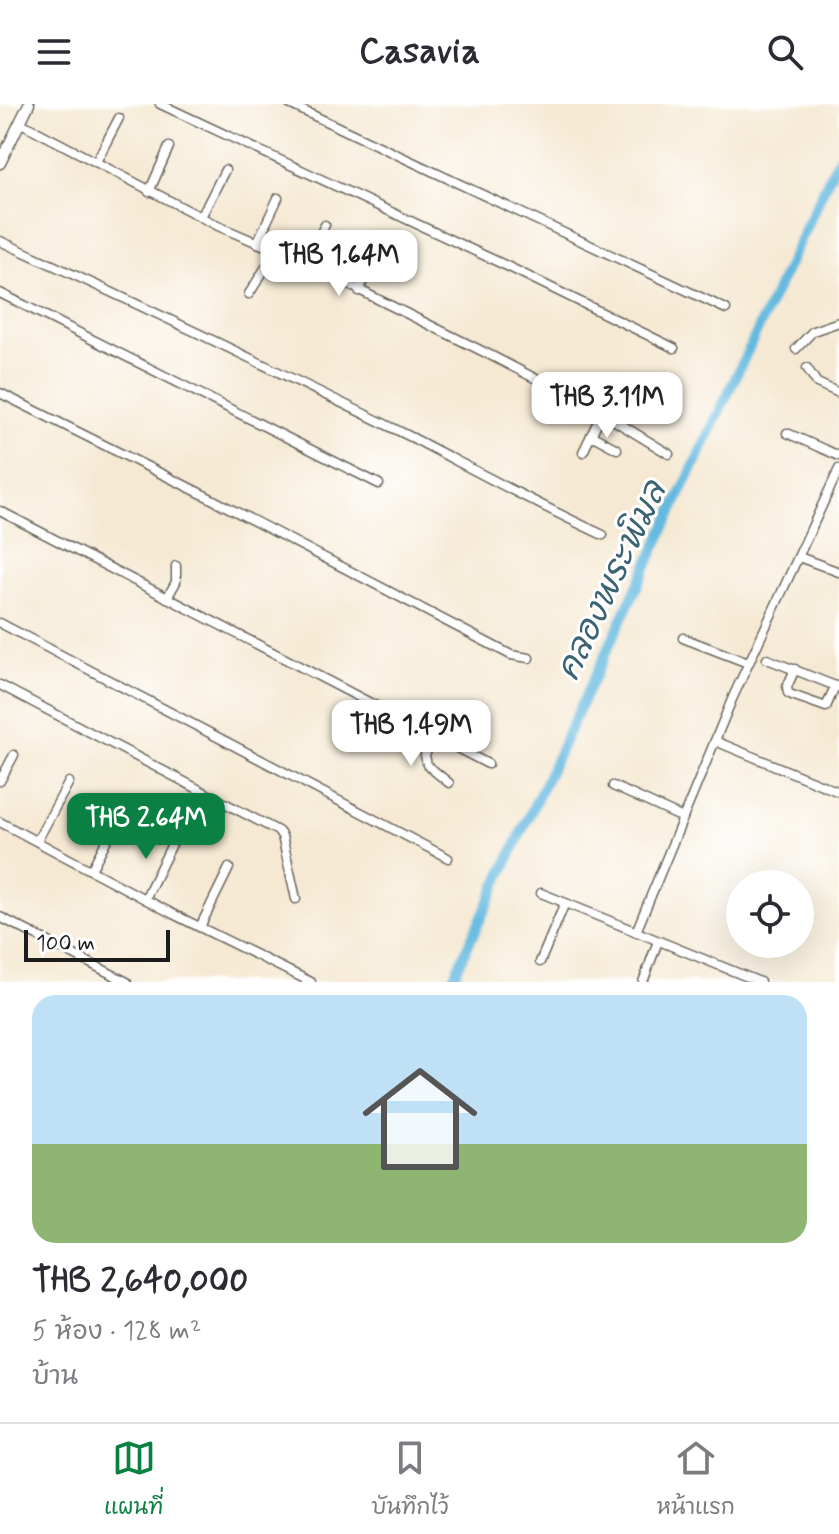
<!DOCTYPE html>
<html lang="th">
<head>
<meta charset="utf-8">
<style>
	body { margin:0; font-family:Mynerve,"Playpen Sans Thai",sans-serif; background:#f2f2f3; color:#2b2b33; height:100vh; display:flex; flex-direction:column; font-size:30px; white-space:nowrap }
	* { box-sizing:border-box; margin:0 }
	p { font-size:26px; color:#7c7c81 }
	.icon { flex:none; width:44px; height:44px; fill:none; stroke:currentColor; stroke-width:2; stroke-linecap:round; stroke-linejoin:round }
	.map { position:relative; height:878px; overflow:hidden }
	.details { display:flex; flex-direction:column; background:#fff; flex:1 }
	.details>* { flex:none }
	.controls { position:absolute; left:726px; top:766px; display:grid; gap:16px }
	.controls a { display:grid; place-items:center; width:88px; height:88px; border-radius:50%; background:#fff; box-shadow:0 8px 32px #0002; font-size:40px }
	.scale { position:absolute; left:24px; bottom:20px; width:146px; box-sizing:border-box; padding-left:8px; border:4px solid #1c1c1c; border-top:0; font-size:22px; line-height:28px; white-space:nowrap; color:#1c1c1c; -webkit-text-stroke:6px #fff; paint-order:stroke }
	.price { position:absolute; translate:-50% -68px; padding:0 18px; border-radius:16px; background:#fff; color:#222; font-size:26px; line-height:52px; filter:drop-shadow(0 2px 4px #0008) }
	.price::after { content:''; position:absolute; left:50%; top:48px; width:24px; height:18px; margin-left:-12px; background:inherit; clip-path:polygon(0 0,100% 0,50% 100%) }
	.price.current { background:#0b8043; color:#fff }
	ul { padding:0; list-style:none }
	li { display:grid; align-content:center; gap:16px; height:424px; padding:0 32px }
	li span { display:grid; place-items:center; height:248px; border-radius:24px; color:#555 }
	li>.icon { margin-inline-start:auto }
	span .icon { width:144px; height:144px; fill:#fffc; stroke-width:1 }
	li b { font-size:34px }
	header { display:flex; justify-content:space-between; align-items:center; height:104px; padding:0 32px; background:#fff; font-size:36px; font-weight:800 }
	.tab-bar { display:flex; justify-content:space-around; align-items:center; height:112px; border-top:2px solid #e1e1e2; background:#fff; font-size:22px; color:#7c7c81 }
	.tab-bar a { display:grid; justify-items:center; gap:4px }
	.tab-bar .current { color:#0b8043 }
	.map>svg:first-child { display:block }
</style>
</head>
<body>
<header><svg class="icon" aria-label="menu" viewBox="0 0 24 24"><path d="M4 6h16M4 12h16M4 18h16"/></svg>Casavia<svg class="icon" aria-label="search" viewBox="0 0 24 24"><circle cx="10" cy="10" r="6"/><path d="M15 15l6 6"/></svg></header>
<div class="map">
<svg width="839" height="878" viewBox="0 0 839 878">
	<rect width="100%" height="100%" fill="#fff"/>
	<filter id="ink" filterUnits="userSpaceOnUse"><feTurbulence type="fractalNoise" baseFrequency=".0125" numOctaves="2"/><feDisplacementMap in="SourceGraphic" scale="16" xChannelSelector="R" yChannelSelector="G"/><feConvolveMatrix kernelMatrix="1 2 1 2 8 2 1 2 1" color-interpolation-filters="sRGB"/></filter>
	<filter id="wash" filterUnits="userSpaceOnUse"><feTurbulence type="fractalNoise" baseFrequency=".006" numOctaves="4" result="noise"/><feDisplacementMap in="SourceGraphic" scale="32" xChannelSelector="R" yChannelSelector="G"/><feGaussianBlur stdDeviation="1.8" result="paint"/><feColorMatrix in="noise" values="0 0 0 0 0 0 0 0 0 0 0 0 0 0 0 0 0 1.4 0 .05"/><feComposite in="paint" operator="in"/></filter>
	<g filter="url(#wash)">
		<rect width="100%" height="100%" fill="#f5e9d3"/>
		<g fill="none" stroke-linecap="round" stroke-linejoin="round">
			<!-- canal -->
			<path stroke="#63b9e0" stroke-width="10" d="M451 878 839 53"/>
		</g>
	</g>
	<g filter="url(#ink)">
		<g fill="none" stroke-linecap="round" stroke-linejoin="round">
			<!-- minor casing -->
			<g stroke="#68645c" stroke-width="11">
				<g id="minor">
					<path d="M160 0 509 163 674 244"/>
					<path d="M289 0 726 205"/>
					<path d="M21 19 218 122 305 159 490 251 602 309 669 350"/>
					<path d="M96 58 119 14"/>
					<path d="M149 88 169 43"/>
					<path d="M201 113 225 66"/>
					<path d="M0 137C139 200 276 266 413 334 476 367 538 401 603 431"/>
					<path d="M257 139 278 94"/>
					<path d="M305 159 325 121"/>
					<path d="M359 187 379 138"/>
					<path d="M0 189 379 380"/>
					<path d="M249 190 276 147"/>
					<path d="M796 245 813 227 839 218"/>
					<path d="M807 264 817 279 839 289"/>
					<path d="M0 289 206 392 511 551 529 554"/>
					<path d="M787 329 839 352"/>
					<path d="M591 331 617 345"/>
					<path d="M583 348 602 309"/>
					<path d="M0 407 488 660"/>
					<path d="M799 453 839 468"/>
					<path d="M167 494 176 478V462"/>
					<path d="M0 519 448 754"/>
					<path d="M683 534 748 559"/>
					<path d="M767 555 838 583"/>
					<path d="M795 565 787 583 788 589 792 591 826 603 835 582"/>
					<path d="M0 581 278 727 282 732 296 795"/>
					<path d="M434 632 425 651 427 661 449 679"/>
					<path d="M715 637 839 688"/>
					<path d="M0 677 14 651"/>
					<path d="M613 682 683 714"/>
					<path d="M0 718 173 810 311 878"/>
					<path d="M37 737 69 678"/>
					<path d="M91 766 122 707"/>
					<path d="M541 789 760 878"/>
					<path d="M145 795 175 734"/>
					<path d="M0 813 127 878"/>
					<path d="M200 823 229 764"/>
					<path d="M636 828 733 593 839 365"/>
					<path d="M540 858 565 799"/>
					<path d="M643 878 658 837"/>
				</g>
			</g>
			<!-- tertiary casing -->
			<g stroke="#68645c" stroke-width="13">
				<path id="tertiary" d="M0 59 29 0"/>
			</g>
			<!-- minor -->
			<use href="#minor" stroke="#fff" stroke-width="8"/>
			<!-- tertiary -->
			<use href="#tertiary" stroke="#fff" stroke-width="10"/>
		</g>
	</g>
	<g text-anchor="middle" stroke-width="6" stroke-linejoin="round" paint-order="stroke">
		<!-- water labels -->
		<g font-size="34" font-style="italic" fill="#3c6374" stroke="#fff">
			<text transform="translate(610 476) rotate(-65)" y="12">คลองพระพิมล</text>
		</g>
	</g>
</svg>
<div class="controls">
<a><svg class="icon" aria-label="locate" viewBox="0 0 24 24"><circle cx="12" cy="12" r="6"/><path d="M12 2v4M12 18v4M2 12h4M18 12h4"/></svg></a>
</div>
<div class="scale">100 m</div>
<b class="price" style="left:339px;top:194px">THB 1.64M</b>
<b class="price" style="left:607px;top:336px">THB 3.11M</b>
<b class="price" style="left:411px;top:664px">THB 1.49M</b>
<b class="price current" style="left:146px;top:757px">THB 2.64M</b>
</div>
<section class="details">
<ul>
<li><span style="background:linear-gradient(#bfe0f5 60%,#8fb573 0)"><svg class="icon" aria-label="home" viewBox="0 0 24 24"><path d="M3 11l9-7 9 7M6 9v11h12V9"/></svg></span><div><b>THB 2,640,000</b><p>5 ห้อง · 128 m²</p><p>บ้าน</p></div></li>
</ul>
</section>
<nav class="tab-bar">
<a class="current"><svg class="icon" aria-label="map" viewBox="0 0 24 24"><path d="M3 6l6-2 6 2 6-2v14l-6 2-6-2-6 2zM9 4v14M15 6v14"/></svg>แผนที่</a>
<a><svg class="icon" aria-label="saved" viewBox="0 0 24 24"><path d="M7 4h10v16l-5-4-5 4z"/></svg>บันทึกไว้</a>
<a><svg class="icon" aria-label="home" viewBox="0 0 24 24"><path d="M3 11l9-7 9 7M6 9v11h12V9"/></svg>หน้าแรก</a>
</nav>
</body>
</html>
